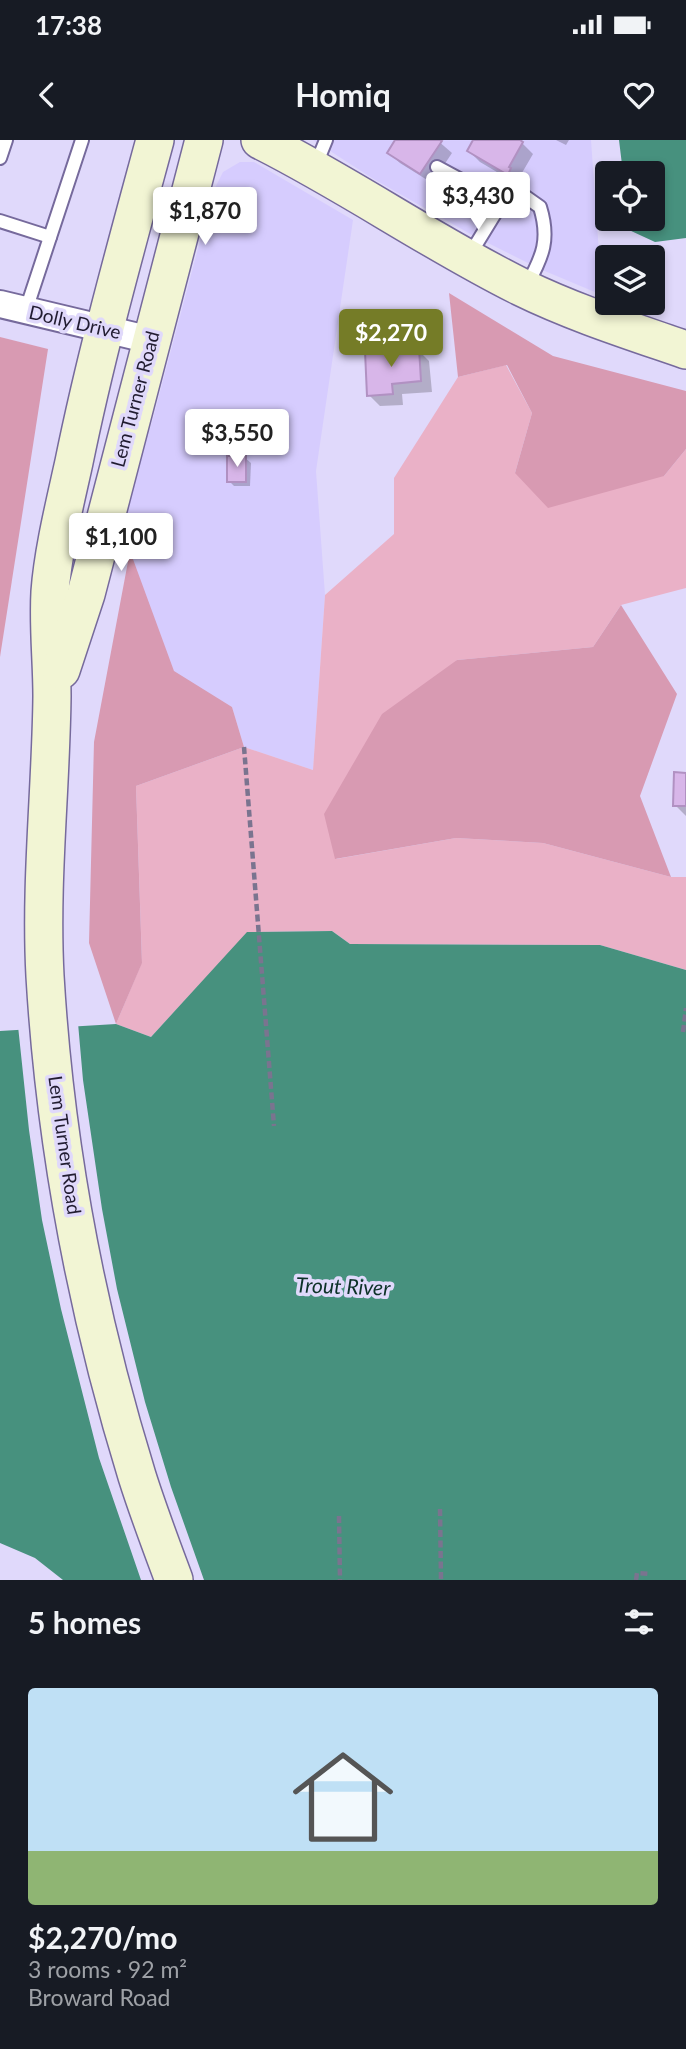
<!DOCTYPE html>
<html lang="en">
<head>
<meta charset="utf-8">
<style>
	body { margin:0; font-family:Lato,sans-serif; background:#20242c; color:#f1f3f6; height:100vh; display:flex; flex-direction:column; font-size:26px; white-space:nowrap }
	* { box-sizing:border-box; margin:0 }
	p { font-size:23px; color:#9ea1a6 }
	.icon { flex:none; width:38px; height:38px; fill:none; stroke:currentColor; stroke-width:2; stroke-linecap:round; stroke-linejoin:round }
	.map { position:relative; height:1440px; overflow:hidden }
	.side { display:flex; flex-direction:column; background:#171b24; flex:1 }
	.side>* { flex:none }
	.fabs { position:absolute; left:595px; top:21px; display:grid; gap:14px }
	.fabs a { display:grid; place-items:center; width:70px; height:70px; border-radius:7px; background:#171b24; box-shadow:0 4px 10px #0003; font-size:35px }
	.price { position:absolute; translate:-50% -60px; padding:0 16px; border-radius:7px; background:#fff; color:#222; font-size:23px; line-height:46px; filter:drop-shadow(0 2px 4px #0008) }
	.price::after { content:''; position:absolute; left:50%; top:42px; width:21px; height:16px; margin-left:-10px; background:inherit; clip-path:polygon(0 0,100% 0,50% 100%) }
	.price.active { background:#757c27; color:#fff }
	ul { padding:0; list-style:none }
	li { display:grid; align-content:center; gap:14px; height:371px; padding:0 28px }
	li span { display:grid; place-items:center; height:217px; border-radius:7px; color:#555 }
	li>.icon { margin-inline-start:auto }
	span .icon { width:126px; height:126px; fill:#fffc; stroke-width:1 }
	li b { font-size:30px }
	h2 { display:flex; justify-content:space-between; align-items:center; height:84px; padding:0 28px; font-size:30px }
	.status { display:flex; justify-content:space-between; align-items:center; height:49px; padding:0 35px; background:#171b24; direction:ltr }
	.status svg { height:19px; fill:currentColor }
	header { display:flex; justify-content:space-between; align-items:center; height:91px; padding:0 28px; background:#171b24; font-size:32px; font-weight:700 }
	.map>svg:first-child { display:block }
</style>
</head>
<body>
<div class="status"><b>17:38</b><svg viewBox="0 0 49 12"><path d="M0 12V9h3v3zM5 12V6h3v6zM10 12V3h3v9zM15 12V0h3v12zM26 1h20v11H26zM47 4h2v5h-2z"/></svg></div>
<header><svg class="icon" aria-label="back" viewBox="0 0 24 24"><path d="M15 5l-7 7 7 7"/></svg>Homiq<svg class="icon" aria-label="heart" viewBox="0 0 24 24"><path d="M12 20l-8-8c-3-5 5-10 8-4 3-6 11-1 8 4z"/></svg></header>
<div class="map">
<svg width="686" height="1440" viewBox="0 0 686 1440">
	<rect width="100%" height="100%" fill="#e0d9fb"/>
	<!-- built -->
	<g fill="#d6ccfe">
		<path d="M313 0H591L602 155 540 129 472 95 372 38Z"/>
		<path d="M240 22H254L353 80 316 331 325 455 313 630 244 607 232 567 174 532 117 380 152 282 213 52 223 32Z"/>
	</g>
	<!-- green -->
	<path fill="#eab1c7" d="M506 225 532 273 515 333 664 336 686 309V448L621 465 593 507 457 520 336 719 456 698 543 703 671 737H686V830L600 805 350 804 332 791 248 792 151 897 116 884 142 822 136 646 244 607 313 630 325 455 394 394V338L458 237Z"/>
	<!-- forest -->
	<g fill="#d89ab2">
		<path d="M449 153 553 216 686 251V309L664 336 548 368 515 333 532 273 507 225 458 237Z"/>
		<path d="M0 197 48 209 0 517Z"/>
		<path d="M130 411 174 531 232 567 244 607 136 646 142 823 116 884 89 803 94 602Z"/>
		<path d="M621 465 677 554 640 656 671 737 543 703 456 698 335 719 324 674 382 574 457 520 593 507Z"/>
	</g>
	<!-- water -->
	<g fill="#47917e">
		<path d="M619 0H686V98L655 102 629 90 628 79H653V33H623Z"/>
		<path d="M332 791 350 804 600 805 686 830V1440H63L35 1418 0 1403V891L116 884 151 897 247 792Z"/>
	</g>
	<!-- pier -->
	<path fill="#e0d9fb" d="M78 883 83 940 102 1069 117 1149 145 1262 171 1347 204 1440H141L99 1318 61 1169 42 1080 29 990 18 886Z"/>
	<!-- shadow -->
	<g fill="#0003">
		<path d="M397 0H437L452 13 432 43 400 23 389 13Z"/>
		<path d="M476 0H519L533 14 519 38 521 40 519 45 480 22 469 11Z"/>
		<path d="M556 0H569L566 5Z"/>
		<path d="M391 207 396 211 418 210 429 221 432 252 402 254 403 265 380 266 369 255 381 212Z"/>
		<path d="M245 318 251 323 250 346H234L229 341Z"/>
		<path d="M686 635V676L675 665Z"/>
	</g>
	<!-- building -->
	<g fill="#d8b6e9" stroke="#b191c2" stroke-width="2">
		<path d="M395 0H440L442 1 420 34 387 13Z"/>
		<path d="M473 0H520L523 2 509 27 511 28 508 35 467 11Z"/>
		<path d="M392 205V210L419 208 421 241 392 244 393 254 367 256 365 211 379 210V206Z"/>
		<rect x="227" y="316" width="19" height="26"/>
		<path d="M674 632 686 633V666H673Z"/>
	</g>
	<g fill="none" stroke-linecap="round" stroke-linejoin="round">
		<!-- service casing -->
		<g stroke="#766a9c" stroke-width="16">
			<g id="service">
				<path d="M0 18 6 0"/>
				<path d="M315 27 326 0"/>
				<path d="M437 27 502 62 469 116"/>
				<path d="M502 62 523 55 540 67C550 99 543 116 527 145"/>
				<path d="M0 81 50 97"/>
				<path d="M26 170 82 0"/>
			</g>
		</g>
		<!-- minor casing -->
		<g stroke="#766a9c" stroke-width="30">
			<path id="minor" d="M0 164 151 200"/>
		</g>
		<!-- secondary casing -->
		<g stroke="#766a9c" stroke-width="40">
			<g id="secondary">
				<path d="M155 0C126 107 96 214 74 322 65 363 53 411 50 452 48 487 52 522 52 556 51 649 40 742 45 836 55 1005 87 1174 137 1336 148 1371 161 1405 174 1440"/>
				<path d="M260 0C350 45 432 103 521 147 574 173 631 191 686 210"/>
				<path d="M61 530 86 454 204 0"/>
			</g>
		</g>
		<!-- path -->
		<g stroke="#7a748f" stroke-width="4.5" stroke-dasharray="7 3.5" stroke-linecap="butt">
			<path d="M244 607 274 986"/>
			<path d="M683 892 686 868"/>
			<path d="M440 1369 441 1440"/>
			<path d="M339 1376 340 1440"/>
			<path d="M636 1440 637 1433 650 1434"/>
		</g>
		<!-- service -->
		<use href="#service" stroke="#fff" stroke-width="12"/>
		<!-- minor -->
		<use href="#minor" stroke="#fff" stroke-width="26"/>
		<!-- secondary -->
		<use href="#secondary" stroke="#f2f5d4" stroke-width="37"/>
	</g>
	<g text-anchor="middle" stroke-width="7" stroke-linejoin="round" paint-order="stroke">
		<!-- street labels -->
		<g font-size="19" fill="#211c31" stroke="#e0d9fb">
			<text transform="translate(75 182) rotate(13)" y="7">Dolly Drive</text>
			<text transform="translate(135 259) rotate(-75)" y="7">Lem Turner Road</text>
			<text transform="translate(65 1005) rotate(82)" y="7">Lem Turner Road</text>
		</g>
		<!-- water labels -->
		<g font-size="21" font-style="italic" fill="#0d3128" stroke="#e0d9fb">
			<text transform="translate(343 1147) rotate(2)" y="7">Trout River</text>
		</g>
	</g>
</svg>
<div class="fabs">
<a><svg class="icon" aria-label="locate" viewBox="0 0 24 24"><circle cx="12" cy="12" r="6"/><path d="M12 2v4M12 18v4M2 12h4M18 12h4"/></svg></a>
<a><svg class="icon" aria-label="layers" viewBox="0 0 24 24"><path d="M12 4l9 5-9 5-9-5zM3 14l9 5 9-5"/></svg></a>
</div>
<b class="price" style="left:478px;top:92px">$3,430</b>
<b class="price" style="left:205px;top:107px">$1,870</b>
<b class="price active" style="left:391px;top:229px">$2,270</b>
<b class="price" style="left:237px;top:329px">$3,550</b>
<b class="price" style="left:121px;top:433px">$1,100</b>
</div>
<section class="side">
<h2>5 homes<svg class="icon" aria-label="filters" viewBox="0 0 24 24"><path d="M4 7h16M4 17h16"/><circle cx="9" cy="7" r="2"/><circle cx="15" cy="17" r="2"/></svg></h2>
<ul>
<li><span style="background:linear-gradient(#bfe0f5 75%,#8fb573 0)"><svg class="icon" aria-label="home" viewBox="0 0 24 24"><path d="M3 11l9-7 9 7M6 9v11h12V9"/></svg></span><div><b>$2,270/mo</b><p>3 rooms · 92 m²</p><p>Broward Road</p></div></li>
</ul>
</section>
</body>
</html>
